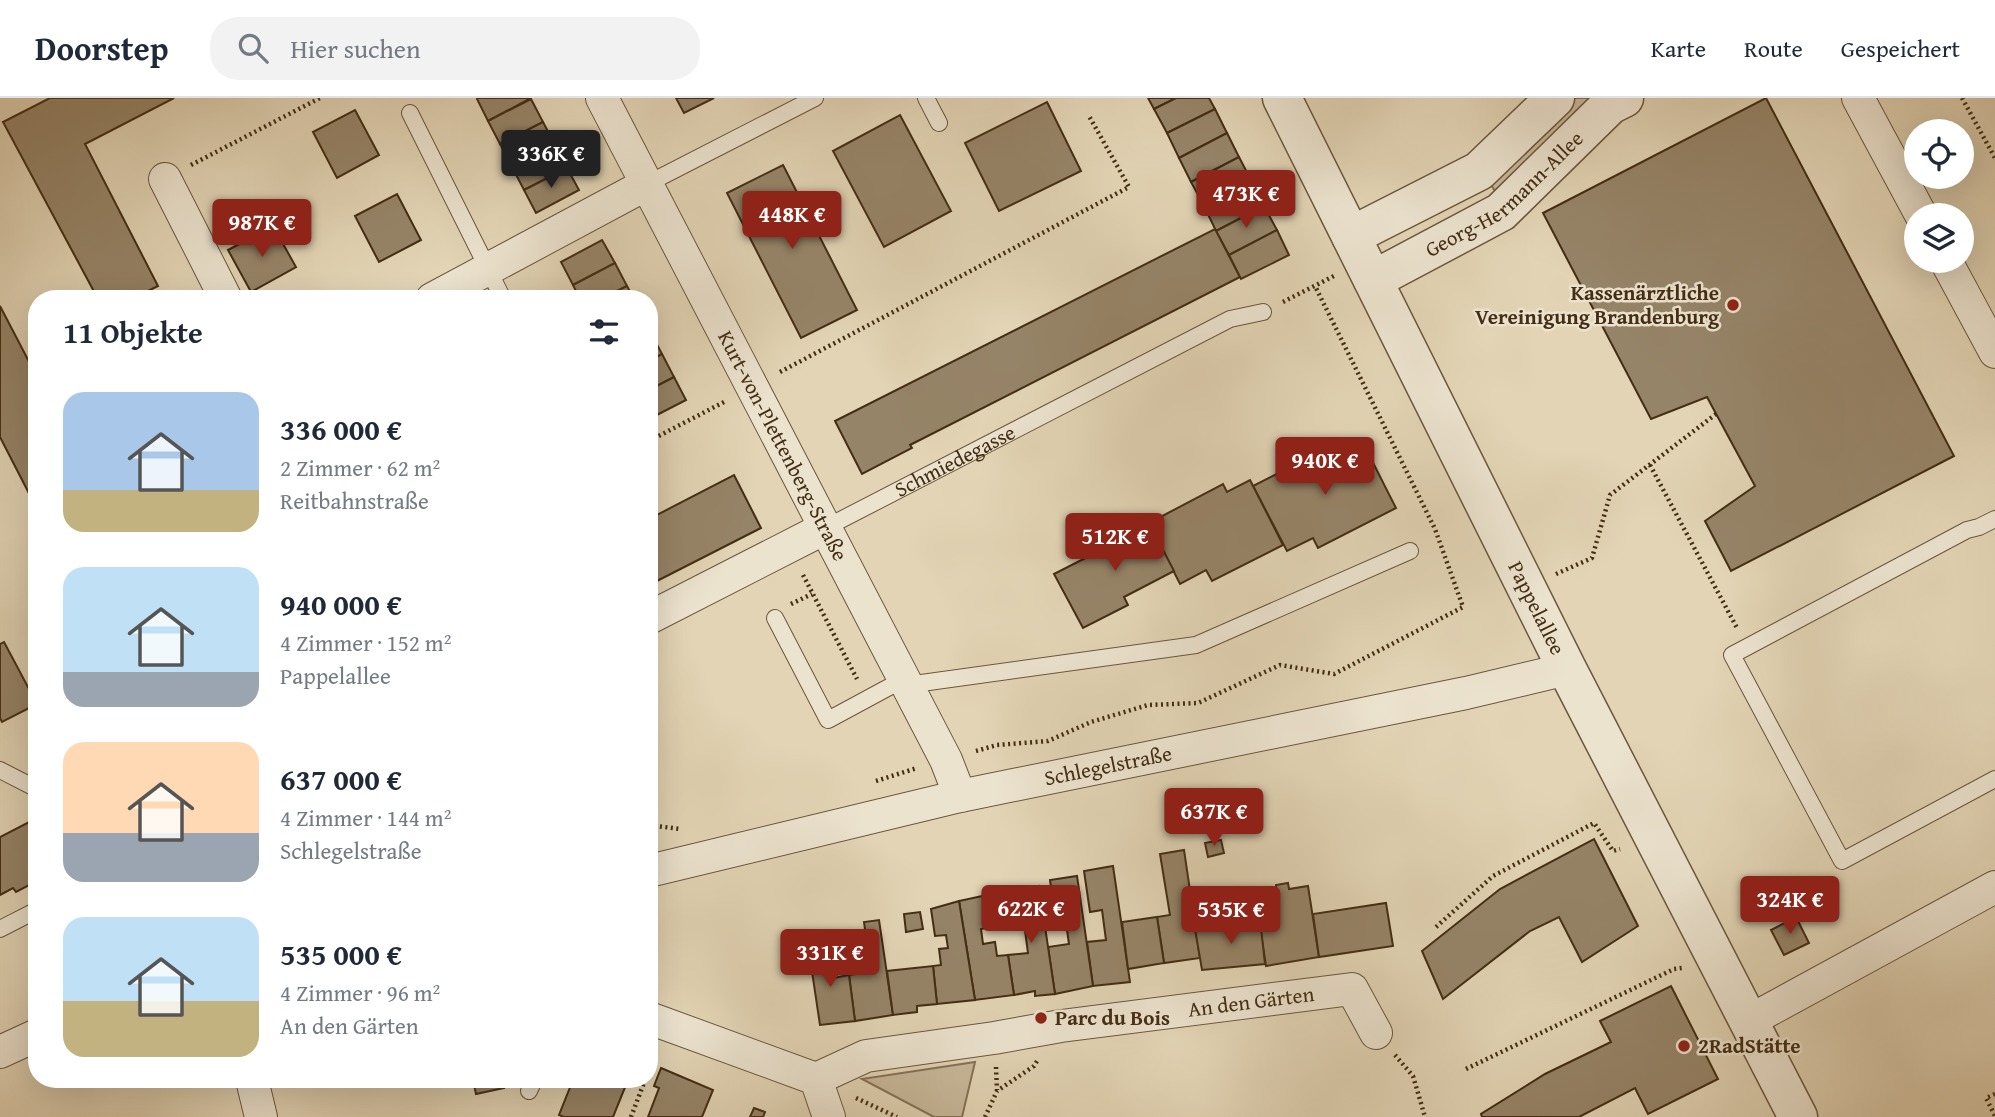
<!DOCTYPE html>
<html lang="de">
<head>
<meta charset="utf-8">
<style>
	body { margin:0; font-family:"Gentium Book Plus",serif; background:#f2f2f3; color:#1f2937; height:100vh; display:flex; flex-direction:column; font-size:26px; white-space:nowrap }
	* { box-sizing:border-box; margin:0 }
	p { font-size:23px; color:#747a83 }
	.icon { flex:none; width:38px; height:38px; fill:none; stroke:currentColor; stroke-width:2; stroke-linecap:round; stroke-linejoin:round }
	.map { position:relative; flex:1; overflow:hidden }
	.drawer { position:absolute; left:28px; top:192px; width:630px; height:798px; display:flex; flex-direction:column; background:#fff; border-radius:28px; box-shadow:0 7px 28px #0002 }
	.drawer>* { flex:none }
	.fabs { position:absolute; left:1904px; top:21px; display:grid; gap:14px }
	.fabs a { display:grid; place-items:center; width:70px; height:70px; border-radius:50%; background:#fff; box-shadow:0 7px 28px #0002; font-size:35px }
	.price { position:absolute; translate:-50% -60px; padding:0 16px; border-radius:7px; background:#8f2418; color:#fff; font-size:23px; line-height:46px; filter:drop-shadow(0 2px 4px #0008) }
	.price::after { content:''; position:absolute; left:50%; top:42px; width:21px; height:16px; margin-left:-10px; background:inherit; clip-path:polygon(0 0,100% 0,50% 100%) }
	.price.active { background:#222; color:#fff }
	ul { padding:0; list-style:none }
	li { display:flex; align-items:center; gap:21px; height:175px; padding:0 35px }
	li span { display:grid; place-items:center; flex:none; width:196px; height:140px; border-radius:21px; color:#555 }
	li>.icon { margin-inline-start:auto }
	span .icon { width:84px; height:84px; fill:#fffc; stroke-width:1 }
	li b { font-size:30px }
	h2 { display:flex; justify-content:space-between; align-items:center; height:84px; padding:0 35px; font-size:30px }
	header { display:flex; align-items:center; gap:42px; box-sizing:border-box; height:98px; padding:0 35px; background:#fff; border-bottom:2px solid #e0e1e3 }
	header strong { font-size:33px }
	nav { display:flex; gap:38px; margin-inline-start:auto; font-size:24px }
	.search { width:490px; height:63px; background:#f2f2f3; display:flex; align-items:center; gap:18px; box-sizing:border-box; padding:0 24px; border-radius:28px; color:#747a83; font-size:26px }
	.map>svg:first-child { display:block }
</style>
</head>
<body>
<header>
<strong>Doorstep</strong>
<div class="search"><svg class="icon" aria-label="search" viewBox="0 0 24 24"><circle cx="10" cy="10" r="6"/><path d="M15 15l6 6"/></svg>Hier suchen</div>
<nav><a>Karte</a><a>Route</a><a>Gespeichert</a></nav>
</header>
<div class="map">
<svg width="1995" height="1019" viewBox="0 0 1995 1019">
	<rect width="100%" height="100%" fill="#e2d4b5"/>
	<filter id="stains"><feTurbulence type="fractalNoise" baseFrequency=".00286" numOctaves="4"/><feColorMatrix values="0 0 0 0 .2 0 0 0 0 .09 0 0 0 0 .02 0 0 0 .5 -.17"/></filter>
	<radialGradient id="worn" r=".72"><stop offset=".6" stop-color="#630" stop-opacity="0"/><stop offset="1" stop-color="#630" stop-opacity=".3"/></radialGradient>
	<!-- green -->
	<g fill="#c7b89a" stroke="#857257" stroke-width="2">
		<path d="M1573 0H1598L1498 98 1488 82Z"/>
		<path d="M975 964 962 1019H934L862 981Z"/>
	</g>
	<!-- building -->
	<g fill="#968468" stroke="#432d14" stroke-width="2">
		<path d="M50 0H174L85 46 158 188 132 201H98L3 24Z"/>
		<path d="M531 0 488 23 477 1 478 0Z"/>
		<path d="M676 0H714L684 15Z"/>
		<path d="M1148 0H1176L1154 11Z"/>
		<path d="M1176 0H1209L1215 11 1167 35 1154 11Z"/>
		<path d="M1766 0 1954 358 1731 473 1705 423 1755 388 1707 299 1651 321 1543 115Z"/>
		<path d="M531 1 543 24 500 46 488 23Z"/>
		<path d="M1047 4 1081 73 999 113 965 45Z"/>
		<path d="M1215 11 1227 35 1179 60 1167 35Z"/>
		<path d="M355 12 379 57 337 80 313 34Z"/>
		<path d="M900 17 951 113 884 149 833 53Z"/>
		<path d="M543 24 555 47 512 69 500 46Z"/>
		<path d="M1227 35 1239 59 1191 84 1179 60Z"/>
		<path d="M555 47 567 70 524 92 512 69Z"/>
		<path d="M1239 59 1252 84 1204 108 1191 84Z"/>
		<path d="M783 67 857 212 801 240 727 95Z"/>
		<path d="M567 70 579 92 536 115 524 92Z"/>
		<path d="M1252 84 1264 108 1216 133 1204 108Z"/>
		<path d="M397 96 421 142 379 164 355 118Z"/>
		<path d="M1264 108 1277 132 1229 157 1216 133Z"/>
		<path d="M273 128 296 169 251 194 228 152Z"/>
		<path d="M1215 131 1240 179 910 347 912 350 862 376 835 323Z"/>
		<path d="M1277 132 1289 157 1241 181 1229 157Z"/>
		<path d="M602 142 615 165 573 187 561 164Z"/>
		<path d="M615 165 627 188 601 201H580L573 187Z"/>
		<path d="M627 188 634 201H601Z"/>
		<path d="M0 208 37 279V411L0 339Z"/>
		<path d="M650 233 662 256 649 263V234Z"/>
		<path d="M662 256 674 279 649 292V263Z"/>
		<path d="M674 279 686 302 649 321V292Z"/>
		<path d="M1361 341 1396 410 1318 450 1313 440 1287 453 1253 388 1326 351 1330 357Z"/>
		<path d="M734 377 761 430 649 487V421Z"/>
		<path d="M1250 382 1283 447 1212 483 1206 472 1180 486 1149 425 1223 386 1227 394Z"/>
		<path d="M1145 417 1174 473 1124 499 1128 507 1083 530 1054 476 1117 444 1112 434Z"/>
		<path d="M4 544 37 606 2 624 0 620V546Z"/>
		<path d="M37 720V783L16 794 13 790 0 797V739Z"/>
		<path d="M1594 741 1638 828 1582 864 1559 819 1530 833 1443 901 1422 853 1500 791Z"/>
		<path d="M1221 742 1224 755 1208 759 1205 745Z"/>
		<path d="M1184 752 1200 860 1164 865 1157 819 1170 817 1160 756Z"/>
		<path d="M1113 768 1130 884 1093 888 1087 844 1106 842 1102 812 1090 814 1084 773Z"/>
		<path d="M1077 778 1093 888 1055 896 1048 849 1069 846 1065 818 1055 819 1050 782Z"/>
		<path d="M1288 785 1289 791 1308 788 1319 859 1266 868 1255 795 1276 792V787Z"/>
		<path d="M1039 788 1055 896 1035 898V893L1014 897 1008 857 1028 855 1024 825 1013 827 1008 793Z"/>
		<path d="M987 797 991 829 981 831 983 846 995 844 997 858 1008 857 1014 897 975 902 959 803Z"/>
		<path d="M959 803 975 902 937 906 933 868 941 867 939 851 948 850 946 837 935 838 931 811Z"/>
		<path d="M1386 805 1393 848 1319 859 1313 816Z"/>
		<path d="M920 814 923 831 906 834 904 816Z"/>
		<path d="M1157 819 1164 865 1128 871 1122 824Z"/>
		<path d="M1796 819 1809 845 1784 857 1771 832Z"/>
		<path d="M879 822 893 917 855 923 849 877 871 874 864 824Z"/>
		<path d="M1260 822 1265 866 1202 872 1195 831Z"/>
		<path d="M821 837 828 881 849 877 855 923 820 927 807 840Z"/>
		<path d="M933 868 937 906 917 908V914L893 917 887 873Z"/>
		<path d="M1671 888 1718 981 1648 1016 1635 990 1579 1019H1482L1481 1016 1545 976 1611 944 1600 923Z"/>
		<path d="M661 970 713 992 702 1019H648L659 990 654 988Z"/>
		<path d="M473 982H502L504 990 476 996Z"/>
		<path d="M573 982H628L613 1019H564L559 1017Z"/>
		<path d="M754 1010 765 1014 763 1019H750Z"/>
	</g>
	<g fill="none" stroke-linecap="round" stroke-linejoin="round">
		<!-- service casing -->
		<g stroke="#6b573c" stroke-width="18">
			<g id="service">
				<path d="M926 0 939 25"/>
				<path d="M410 15 503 201"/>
				<path d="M647 86 815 0"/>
				<path d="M1995 421 1979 429 1967 432 1732 557 1842 763 1995 681"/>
				<path id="s1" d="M827 429 1230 221 1263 214"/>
				<path d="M775 520 828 622 904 581"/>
				<path d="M907 587 1196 547 1410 453"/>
				<path d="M0 672 37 691"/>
				<path d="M0 831 37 812"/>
				<path d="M529 993 534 982"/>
			</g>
		</g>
		<!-- minor casing -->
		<g stroke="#6b573c" stroke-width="34">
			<g id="minor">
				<path id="s2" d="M602 0 946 662 960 698"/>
				<path d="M1858 0 1921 117"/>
				<path d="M165 81 226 201"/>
				<path d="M1946 163 1995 254"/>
				<path d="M432 201 647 86"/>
				<path d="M649 520 827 429"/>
				<path id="s3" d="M649 773 960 698 1466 595 1567 571"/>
				<path d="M649 920 816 981 829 1019"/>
				<path d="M1749 923 1995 789"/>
				<path d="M0 954 37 937"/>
				<path id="s4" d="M816 981 866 958 994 940 1061 928 1352 891 1376 935"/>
				<path d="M252 982 261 1019"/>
			</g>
		</g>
		<!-- tertiary casing -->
		<g stroke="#6b573c" stroke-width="41">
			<g id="tertiary">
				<path id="s5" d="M1282 0 1567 571 1798 1019"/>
				<path d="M1351 138 1479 73 1555 0"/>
				<path id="s6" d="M1373 182 1501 114 1610 7 1624 0"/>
			</g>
		</g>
		<!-- path -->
		<g stroke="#432d14" stroke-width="4.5" stroke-dasharray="2 3.5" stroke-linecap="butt">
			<path d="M1962 0 1995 60"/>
			<path d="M191 67 320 0"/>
			<path d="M1283 204 1334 178"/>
			<path d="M780 274 1129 89 1089 18"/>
			<path d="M649 343 726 303"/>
			<path d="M1650 367 1737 530"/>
			<path d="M1556 476 1592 460 1610 397 1716 316"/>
			<path d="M803 477 857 581"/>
			<path d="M791 506 812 496"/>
			<path d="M976 653 997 647 1048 643 1091 624 1148 607 1198 605 1280 567 1334 576 1463 509 1435 431 1315 188"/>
			<path d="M876 683 917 670"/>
			<path d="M649 727 680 731"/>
			<path d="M1436 829 1493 778 1594 725 1613 753 1620 751"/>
			<path d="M1395 957 1413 978 1425 1019"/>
			<path d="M996 969 997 992"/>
			<path d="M1466 971 1674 871 1682 870"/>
			<path d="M649 972 656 956"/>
			<path d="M1995 996 1986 1000 1995 1018"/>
			<path d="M856 1000 897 1019"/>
			<path d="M631 1019 645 982"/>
			<path d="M985 1019 997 993 1034 968 1037 963"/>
		</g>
		<!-- service -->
		<use href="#service" stroke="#ece3cf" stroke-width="16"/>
		<!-- minor -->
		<use href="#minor" stroke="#ece3cf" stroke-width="32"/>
		<!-- tertiary -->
		<use href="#tertiary" stroke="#ece3cf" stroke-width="38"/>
	</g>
	<!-- markers -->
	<g fill="#8f2418" stroke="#ece3cf" stroke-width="2.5">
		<circle cx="1733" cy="207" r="7"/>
		<circle cx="1041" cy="920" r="7"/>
		<circle cx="1684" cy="948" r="7"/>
	</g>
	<g text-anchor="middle" stroke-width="5" stroke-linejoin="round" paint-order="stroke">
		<!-- street labels -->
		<g font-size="21" fill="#432d14" stroke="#ece3cf">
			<text dy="7" stroke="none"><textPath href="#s6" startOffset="158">Georg-Hermann-Allee</textPath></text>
			<text dy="7" stroke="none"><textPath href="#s2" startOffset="392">Kurt-von-Plettenberg-Straße</textPath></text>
			<text dy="7" stroke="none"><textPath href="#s1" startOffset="144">Schmiedegasse</textPath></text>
			<text dy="7" stroke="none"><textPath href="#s5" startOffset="570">Pappelallee</textPath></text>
			<text dy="7" stroke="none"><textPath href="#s3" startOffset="471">Schlegelstraße</textPath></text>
			<text dy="7" stroke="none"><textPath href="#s4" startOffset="444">An den Gärten</textPath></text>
		</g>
		<!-- poi labels -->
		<g font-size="21" font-weight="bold" fill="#432d14" stroke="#ece3cf" text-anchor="start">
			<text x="1719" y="202" text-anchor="end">Kassenärztliche<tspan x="1719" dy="24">Vereinigung Brandenburg</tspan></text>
			<text x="1055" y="927">Parc du Bois</text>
			<text x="1698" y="955">2RadStätte</text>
		</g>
	</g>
	<rect width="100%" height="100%" filter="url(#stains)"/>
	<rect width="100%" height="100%" fill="url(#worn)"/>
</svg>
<div class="fabs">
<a><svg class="icon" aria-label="locate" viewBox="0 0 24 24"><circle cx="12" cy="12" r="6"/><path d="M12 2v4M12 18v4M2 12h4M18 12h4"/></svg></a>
<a><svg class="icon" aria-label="layers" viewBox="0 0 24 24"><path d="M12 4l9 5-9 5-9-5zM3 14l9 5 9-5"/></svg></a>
</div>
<b class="price active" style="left:551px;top:92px">336K €</b>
<b class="price" style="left:1246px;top:132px">473K €</b>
<b class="price" style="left:792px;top:153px">448K €</b>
<b class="price" style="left:262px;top:161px">987K €</b>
<b class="price" style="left:1325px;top:399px">940K €</b>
<b class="price" style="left:1115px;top:475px">512K €</b>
<b class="price" style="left:1214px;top:750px">637K €</b>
<b class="price" style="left:1790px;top:838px">324K €</b>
<b class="price" style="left:1031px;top:847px">622K €</b>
<b class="price" style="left:1231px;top:848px">535K €</b>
<b class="price" style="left:830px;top:891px">331K €</b>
<section class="drawer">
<h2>11 Objekte<svg class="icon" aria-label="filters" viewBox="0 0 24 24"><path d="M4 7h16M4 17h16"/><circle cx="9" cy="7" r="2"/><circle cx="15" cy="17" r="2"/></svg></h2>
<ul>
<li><span style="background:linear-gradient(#a9c7e8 70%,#c2b280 0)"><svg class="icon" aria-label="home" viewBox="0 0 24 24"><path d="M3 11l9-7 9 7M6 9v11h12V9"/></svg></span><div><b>336 000 €</b><p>2 Zimmer · 62 m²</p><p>Reitbahnstraße</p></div></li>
<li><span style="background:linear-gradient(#bfe0f5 75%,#9aa5b1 0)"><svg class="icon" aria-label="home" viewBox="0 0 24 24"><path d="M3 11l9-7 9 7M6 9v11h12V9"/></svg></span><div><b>940 000 €</b><p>4 Zimmer · 152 m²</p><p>Pappelallee</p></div></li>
<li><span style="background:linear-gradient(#ffd9b3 65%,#9aa5b1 0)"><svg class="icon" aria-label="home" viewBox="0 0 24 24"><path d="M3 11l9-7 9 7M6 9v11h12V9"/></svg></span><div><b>637 000 €</b><p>4 Zimmer · 144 m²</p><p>Schlegelstraße</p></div></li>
<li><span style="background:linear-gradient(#bfe0f5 60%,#c2b280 0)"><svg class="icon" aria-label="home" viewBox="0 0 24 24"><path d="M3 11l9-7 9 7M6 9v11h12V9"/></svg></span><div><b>535 000 €</b><p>4 Zimmer · 96 m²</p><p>An den Gärten</p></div></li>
</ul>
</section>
</div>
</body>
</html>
